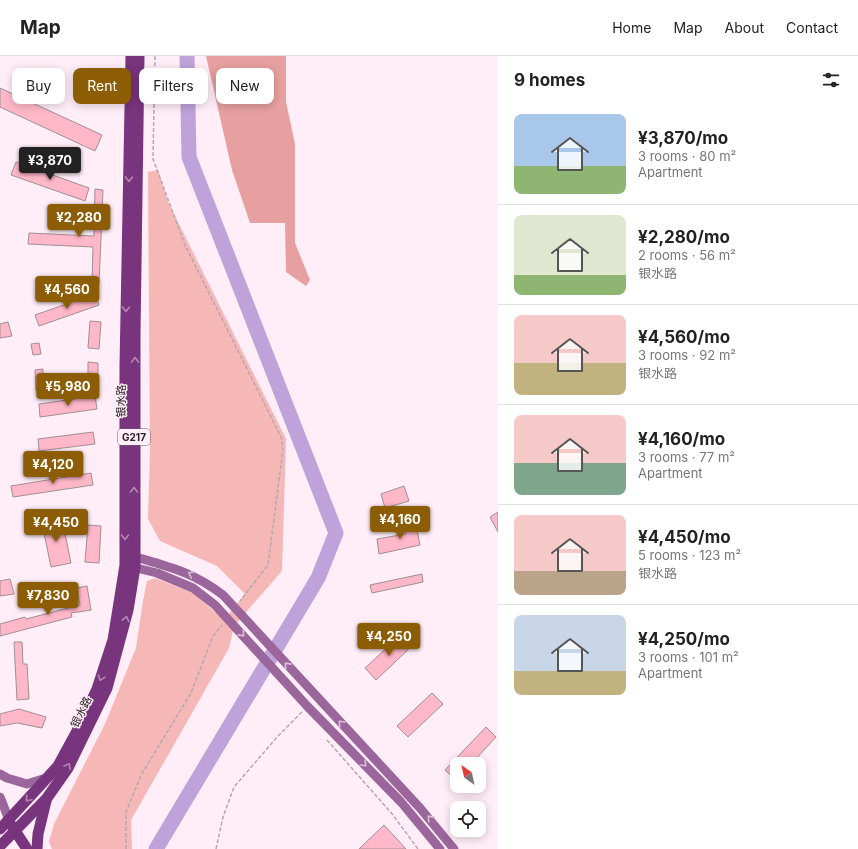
<!DOCTYPE html>
<html lang="en">
<head>
<meta charset="utf-8">
<style>
	body { margin:0; font-family:Inter,"Noto Sans SC",sans-serif; background:#f2f2f2; color:#222; height:100vh; display:flex; flex-direction:column; font-size:15px; white-space:nowrap }
	* { box-sizing:border-box; margin:0 }
	p { font-size:13px; color:#767676 }
	.icon { flex:none; width:22px; height:22px; fill:none; stroke:currentColor; stroke-width:2; stroke-linecap:round; stroke-linejoin:round }
	.map { position:relative; flex:1; overflow:hidden }
	.sheet { display:flex; flex-direction:column; background:#fff; width:360px }
	.sheet>* { flex:none }
	.banner { position:absolute; left:12px; top:12px; width:380px; height:36px; display:flex; gap:8px }
	.needle { width:26px; rotate:327deg }
	.fabs { position:absolute; left:450px; top:701px; display:grid; gap:8px }
	.fabs a { display:grid; place-items:center; width:36px; height:36px; border-radius:8px; background:#fff; box-shadow:0 2px 10px #0003; font-size:20px }
	.price { position:absolute; translate:-50% -34px; padding:0 9px; border-radius:4px; background:#8c5d04; color:#fff; font-size:13px; line-height:26px; filter:drop-shadow(0 1px 2px #0008) }
	.price::after { content:''; position:absolute; left:50%; top:24px; width:12px; height:9px; margin-left:-6px; background:inherit; clip-path:polygon(0 0,100% 0,50% 100%) }
	.price.active { background:#222; color:#fff }
	ul { padding:0; list-style:none }
	li { display:flex; align-items:center; gap:12px; height:100px; padding:0 16px }
	li+li { border-top:1px solid #e0e0e0 }
	li span { display:grid; place-items:center; flex:none; width:112px; height:80px; border-radius:8px; color:#555 }
	li>.icon { margin-inline-start:auto }
	span .icon { width:48px; height:48px; fill:#fffc; stroke-width:1 }
	li b { font-size:17px }
	h2 { display:flex; justify-content:space-between; align-items:center; height:48px; padding:0 16px; font-size:17px }
	.pill { padding:0 14px; border-radius:8px; background:#fff; box-shadow:0 2px 10px #0003; font-size:14px; line-height:36px }
	.pill.active { background:#8c5d04; color:#fff }
	header { display:flex; align-items:center; gap:24px; box-sizing:border-box; height:56px; padding:0 20px; background:#fff; border-bottom:1px solid #e0e0e0 }
	header strong { font-size:19px }
	nav { display:flex; gap:22px; margin-inline-start:auto; font-size:14px }
	main { display:flex; flex:1; min-height:0 }
	.map>svg:first-child { display:block }
</style>
</head>
<body>
<header>
<strong>Map</strong>
<nav><a>Home</a><a>Map</a><a>About</a><a>Contact</a></nav>
</header>
<main>
<div class="map">
<svg width="498" height="793" viewBox="0 0 498 793">
	<rect width="100%" height="100%" fill="#ffedf7"/>
	<!-- green -->
	<path fill="#f5b8b7" d="M158 114 168 146 286 383 282 515 234 570 229 592 131 764 132 793H52L49 786 54 768 105 668 136 592 143 545 147 525 155 522 193 537 224 564 245 538 217 510 160 485 148 463 150 395 148 116Z"/>
	<!-- forest -->
	<path fill="#e6a09f" d="M206 0H286V46L295 88V187L310 224 306 230 286 216 285 167H250L232 114Z"/>
	<g fill="none" stroke-linecap="round" stroke-linejoin="round">
		<!-- river -->
		<path stroke="#bfa2da" stroke-width="15" d="M156 793 318 522 336 477 189 101 187 0"/>
	</g>
	<!-- building -->
	<g fill="#ffb8ca" stroke="#a08e92">
		<path d="M0 32 102 79 95 95 0 51Z"/>
		<path d="M16 106 89 132 85 145 11 119Z"/>
		<path d="M95 133 103 134 99 228 92 227 93 191 28 188 29 177 94 180Z"/>
		<path d="M95 238 99 249 39 270 35 259Z"/>
		<path d="M90 265 101 266 99 293 88 292Z"/>
		<path d="M8 266 12 280 0 282V268Z"/>
		<path d="M39 287 41 298 33 299 31 288Z"/>
		<path d="M88 306 98 307V328H88Z"/>
		<path d="M43 313V335H36L35 314Z"/>
		<path d="M95 340 97 353 40 361 39 348Z"/>
		<path d="M93 376 95 388 39 395 38 383Z"/>
		<path d="M91 417 93 429 13 441 11 430Z"/>
		<path d="M404 430 409 445 385 452 381 438Z"/>
		<path d="M498 456V476L490 461Z"/>
		<path d="M62 463 71 507 51 511 42 467Z"/>
		<path d="M415 464 420 489 379 498 377 483 406 478 404 466Z"/>
		<path d="M88 469 101 470 99 507 85 506Z"/>
		<path d="M422 518 423 526 372 537 370 529Z"/>
		<path d="M10 523 14 538 0 540V525Z"/>
		<path d="M87 530 91 554 71 557 72 561 0 580V568L25 561 26 563 80 549 77 532Z"/>
		<path d="M402 578 412 590 376 624 365 612Z"/>
		<path d="M14 586H22L23 608H27L29 643 17 644Z"/>
		<path d="M432 637 443 648 408 681 397 670Z"/>
		<path d="M19 653 46 661 42 672 17 667 0 670V658Z"/>
		<path d="M486 671 496 681 471 708H457V725L445 714Z"/>
		<path d="M384 769 406 793H359Z"/>
	</g>
	<g fill="none" stroke-linecap="round" stroke-linejoin="round">
		<!-- path -->
		<g stroke="#b5a7af" stroke-width="1.5" stroke-dasharray="4 2" stroke-linecap="butt">
			<path d="M155 0 153 103 185 189 281 381 283 393 268 509 240 545"/>
			<path d="M327 684 393 759 418 793"/>
			<path d="M126 793V756L141 719 191 637 213 580 222 569"/>
			<path d="M216 793 223 761 234 731 278 680 302 656"/>
		</g>
		<!-- secondary -->
		<g stroke="#9a669b" stroke-width="9">
			<path d="M129 499C166 510 192 515 223 539L420 752 454 793"/>
			<path d="M128 510 157 517 193 532 215 549 308 651 401 746 440 793"/>
			<path d="M0 718 7 722 27 728 46 722"/>
			<path d="M0 741 9 764"/>
		</g>
		<!-- trunk -->
		<g stroke="#78347c" stroke-width="11">
			<path d="M12 770 27 793"/>
			<path d="M0 773 58 710 76 677 97 633 113 584 125 509V310L131 0"/>
			<path d="M0 790 47 742 68 712 107 632 128 554 135 511V277L139 0"/>
			<path d="M37 793 38 778 46 745"/>
		</g>
	</g>
	<!-- one-way arrows -->
	<defs><path id="oneway-chevron" d="M-2-3.5L2.5 0L-2 3.5" fill="none" stroke-width="1.6" stroke-linecap="round" stroke-linejoin="round"/></defs>
	<g stroke="#b587b3">
		<use href="#oneway-chevron" transform="translate(129 123) rotate(91)"/>
		<use href="#oneway-chevron" transform="translate(126 253) rotate(91)"/>
		<use href="#oneway-chevron" transform="translate(135 304) rotate(-90)"/>
		<use href="#oneway-chevron" transform="translate(134 434) rotate(-90)"/>
		<use href="#oneway-chevron" transform="translate(125 481) rotate(90)"/>
		<use href="#oneway-chevron" transform="translate(126 563) rotate(-77)"/>
		<use href="#oneway-chevron" transform="translate(101 622) rotate(108)"/>
		<use href="#oneway-chevron" transform="translate(68 710) rotate(-60)"/>
		<use href="#oneway-chevron" transform="translate(28 743) rotate(131)"/>
	</g>
	<g stroke="#dcbed7">
		<use href="#oneway-chevron" transform="translate(191 518) rotate(-154)"/>
		<use href="#oneway-chevron" transform="translate(242 578) rotate(48)"/>
		<use href="#oneway-chevron" transform="translate(287 609) rotate(-132)"/>
		<use href="#oneway-chevron" transform="translate(341 667) rotate(-133)"/>
		<use href="#oneway-chevron" transform="translate(364 708) rotate(45)"/>
		<use href="#oneway-chevron" transform="translate(430 762) rotate(-132)"/>
	</g>
	<g text-anchor="middle" stroke-width="3" stroke-linejoin="round" paint-order="stroke">
		<!-- shield labels -->
		<rect fill="#ffedf7" stroke="#685f64" stroke-width="1" x="118" y="373" width="32" height="16" rx="3"/>
		<g font-size="10" font-weight="bold" fill="#282225">
			<text x="134" y="385">G217</text>
		</g>
		<!-- street labels -->
		<g font-size="11" fill="#282225" stroke="#ffedf7">
			<text transform="translate(121 345) rotate(-90)" y="4">银水路</text>
			<text transform="translate(81 656) rotate(-64)" y="4">银水路</text>
		</g>
	</g>
</svg>
<div class="fabs">
<a><svg class="needle" viewBox="-14 -14 28 28"><path d="M0-13l5 13h-10z" fill="#e53935"/><path d="M0 13l5-13h-10z" fill="#767676"/></svg></a>
<a><svg class="icon" aria-label="locate" viewBox="0 0 24 24"><circle cx="12" cy="12" r="6"/><path d="M12 2v4M12 18v4M2 12h4M18 12h4"/></svg></a>
</div>
<b class="price active" style="left:50px;top:125px">¥3,870</b>
<b class="price" style="left:79px;top:182px">¥2,280</b>
<b class="price" style="left:67px;top:254px">¥4,560</b>
<b class="price" style="left:68px;top:351px">¥5,980</b>
<b class="price" style="left:53px;top:429px">¥4,120</b>
<b class="price" style="left:400px;top:484px">¥4,160</b>
<b class="price" style="left:56px;top:487px">¥4,450</b>
<b class="price" style="left:48px;top:560px">¥7,830</b>
<b class="price" style="left:389px;top:601px">¥4,250</b>
<div class="banner">
<a class="pill">Buy</a>
<a class="pill active">Rent</a>
<a class="pill">Filters</a>
<a class="pill">New</a>
</div>
</div>
<section class="sheet">
<h2>9 homes<svg class="icon" aria-label="filters" viewBox="0 0 24 24"><path d="M4 7h16M4 17h16"/><circle cx="9" cy="7" r="2"/><circle cx="15" cy="17" r="2"/></svg></h2>
<ul>
<li><span style="background:linear-gradient(#a9c7e8 65%,#8fb573 0)"><svg class="icon" aria-label="home" viewBox="0 0 24 24"><path d="M3 11l9-7 9 7M6 9v11h12V9"/></svg></span><div><b>¥3,870/mo</b><p>3 rooms · 80 m²</p><p>Apartment</p></div></li>
<li><span style="background:linear-gradient(#dfe7d0 75%,#8fb573 0)"><svg class="icon" aria-label="home" viewBox="0 0 24 24"><path d="M3 11l9-7 9 7M6 9v11h12V9"/></svg></span><div><b>¥2,280/mo</b><p>2 rooms · 56 m²</p><p>银水路</p></div></li>
<li><span style="background:linear-gradient(#f6c9c9 60%,#c2b280 0)"><svg class="icon" aria-label="home" viewBox="0 0 24 24"><path d="M3 11l9-7 9 7M6 9v11h12V9"/></svg></span><div><b>¥4,560/mo</b><p>3 rooms · 92 m²</p><p>银水路</p></div></li>
<li><span style="background:linear-gradient(#f6c9c9 60%,#7fa58c 0)"><svg class="icon" aria-label="home" viewBox="0 0 24 24"><path d="M3 11l9-7 9 7M6 9v11h12V9"/></svg></span><div><b>¥4,160/mo</b><p>3 rooms · 77 m²</p><p>Apartment</p></div></li>
<li><span style="background:linear-gradient(#f6c9c9 70%,#b9a48a 0)"><svg class="icon" aria-label="home" viewBox="0 0 24 24"><path d="M3 11l9-7 9 7M6 9v11h12V9"/></svg></span><div><b>¥4,450/mo</b><p>5 rooms · 123 m²</p><p>银水路</p></div></li>
<li><span style="background:linear-gradient(#c9d6e8 70%,#c2b280 0)"><svg class="icon" aria-label="home" viewBox="0 0 24 24"><path d="M3 11l9-7 9 7M6 9v11h12V9"/></svg></span><div><b>¥4,250/mo</b><p>3 rooms · 101 m²</p><p>Apartment</p></div></li>
</ul>
</section>
</main>
</body>
</html>
